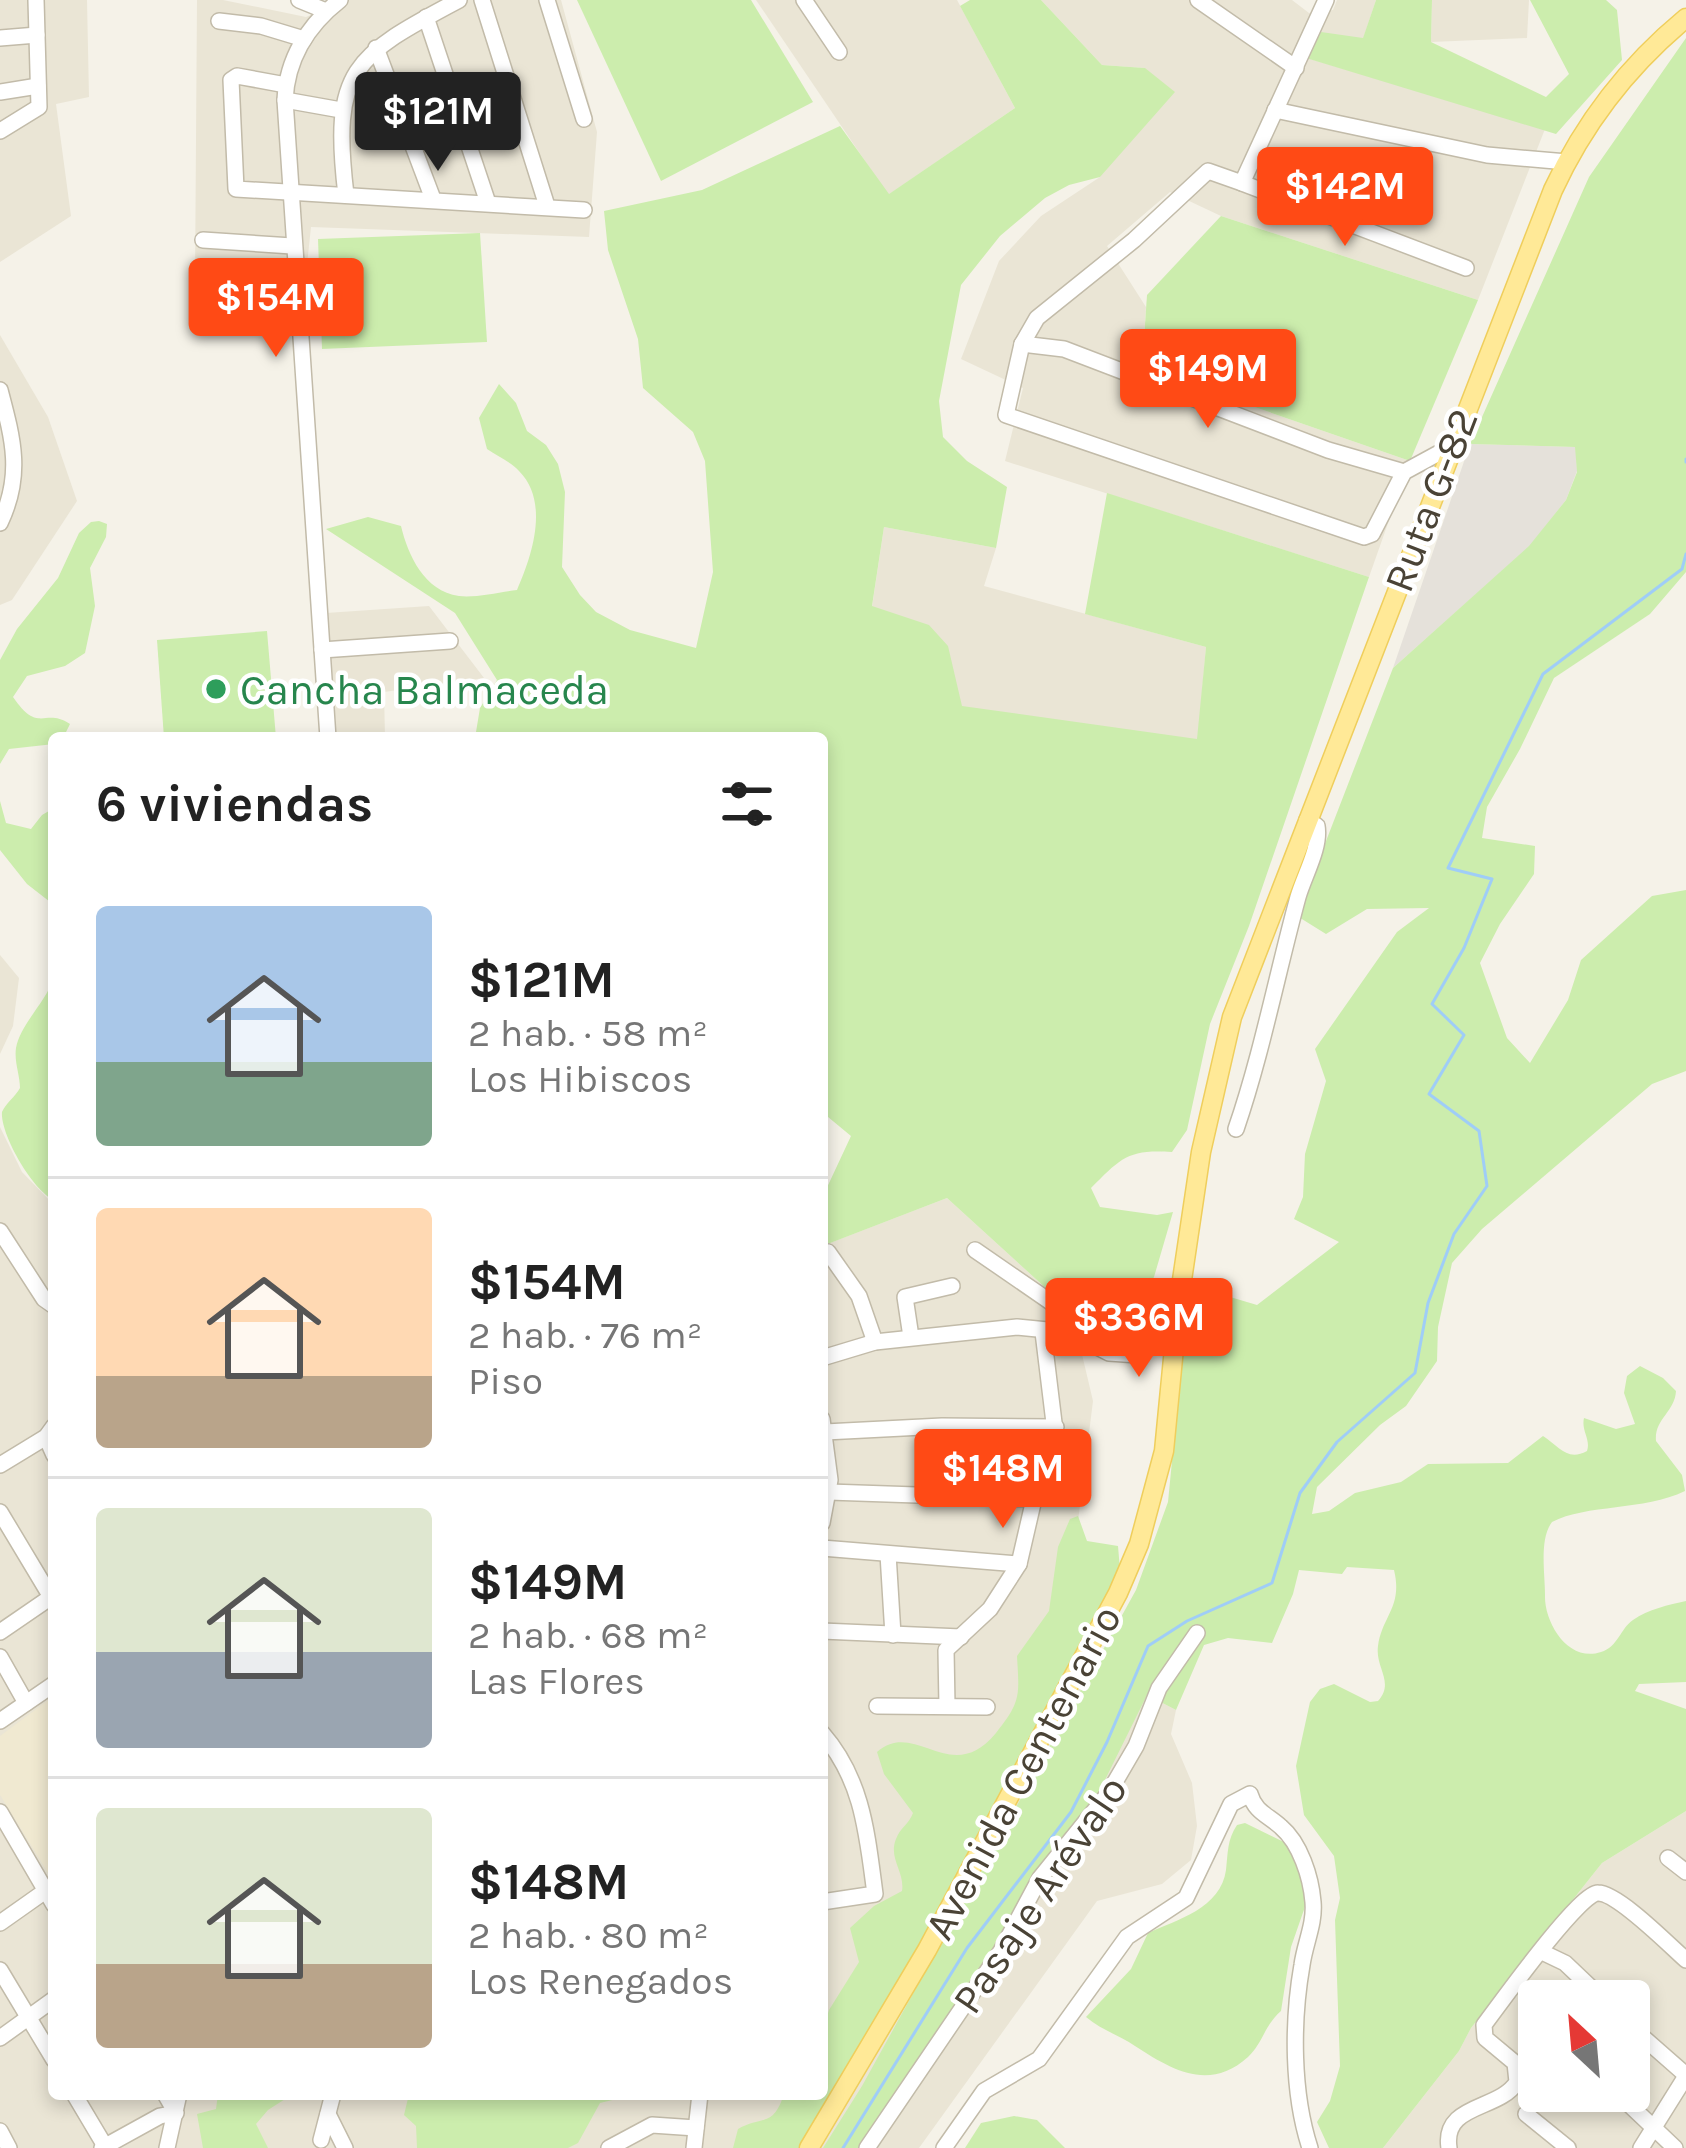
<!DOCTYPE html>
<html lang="es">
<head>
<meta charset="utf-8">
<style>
	body { margin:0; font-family:Karla,sans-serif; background:#f2f2f2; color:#222; height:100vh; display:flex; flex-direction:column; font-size:45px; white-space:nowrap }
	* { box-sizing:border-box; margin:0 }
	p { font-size:39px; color:#767676 }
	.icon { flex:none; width:66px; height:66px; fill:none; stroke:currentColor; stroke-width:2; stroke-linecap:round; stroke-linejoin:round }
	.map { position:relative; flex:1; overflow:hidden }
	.details { position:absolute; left:48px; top:732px; width:780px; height:1368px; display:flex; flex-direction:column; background:#fff; border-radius:12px; box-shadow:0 6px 18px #0003 }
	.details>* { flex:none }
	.needle { width:78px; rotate:334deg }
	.buttons { position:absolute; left:1518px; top:1980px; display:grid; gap:24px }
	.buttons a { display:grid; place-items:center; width:132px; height:132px; border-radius:12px; background:#fff; box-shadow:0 6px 18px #0003; font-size:60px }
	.price { position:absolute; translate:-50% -102px; padding:0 27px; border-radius:12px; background:#ff4a15; color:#fff; font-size:39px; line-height:78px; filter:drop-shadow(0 3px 6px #0008) }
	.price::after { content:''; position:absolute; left:50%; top:72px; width:36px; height:27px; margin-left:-18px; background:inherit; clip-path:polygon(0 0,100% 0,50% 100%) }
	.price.active { background:#222; color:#fff }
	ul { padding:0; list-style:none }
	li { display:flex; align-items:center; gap:36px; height:300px; padding:0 48px }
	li+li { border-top:3px solid #e0e0e0 }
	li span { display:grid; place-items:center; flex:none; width:336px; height:240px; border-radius:12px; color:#555 }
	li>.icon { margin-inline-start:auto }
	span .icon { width:144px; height:144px; fill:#fffc; stroke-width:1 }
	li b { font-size:51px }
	h2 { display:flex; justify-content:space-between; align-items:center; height:144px; padding:0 48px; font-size:51px }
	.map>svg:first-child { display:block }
</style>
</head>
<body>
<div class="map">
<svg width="1686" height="2148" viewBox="0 0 1686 2148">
	<rect width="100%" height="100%" fill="#f5f2e8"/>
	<!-- residential -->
	<g fill="#eae5d5" fill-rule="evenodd">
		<path d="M0 0H87L89 97 56 104 71 216 0 262Z"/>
		<path d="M197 0H223L306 17 347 0H561L597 132 589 237 311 227 306 274 195 282Z"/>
		<path d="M756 0H957L1015 108 888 195Z"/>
		<path d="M1041 0H1292L1309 13 1333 10 1337 0H1376L1363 39 1307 58 1545 129 1478 300 1221 216 1170 192 1107 246 1146 307 1142 368 1410 461 1369 577 1005 461 1023 388 961 359 999 261 1041 216 1100 177 1145 68 1102 65Z"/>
		<path d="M1432 0H1529L1527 38 1431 42Z"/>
		<path d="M0 335 48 417 77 501 12 600 0 605Z"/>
		<path d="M884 527 996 548 984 586 1206 647 1198 739 979 768 860 687Z"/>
		<path d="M429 606 484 678 384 692 385 738H336L326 613Z"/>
		<path d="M0 955 19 978 13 1026 0 1054Z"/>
		<path d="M0 1127 22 1172 54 1205V2094H822V1246L947 1198 1072 1312 1093 1401 1077 1529 1048 1643 1176 1710 1171 1734 1192 1783 1197 1826 1191 1860 1162 1884 1097 1901 919 2148H0Z"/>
		<path d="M1686 1811V2148H1383L1459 2051 1471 2028 1602 1863ZM1539 2001H1629V2091H1539Z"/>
	</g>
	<!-- industrial -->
	<path fill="#e5e1da" d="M1470 444 1576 447 1577 471 1566 500 1530 546 1393 668Z"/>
	<!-- education -->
	<path fill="#f0e9d1" d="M54 1696V1873L50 1876 0 1795V1736Z"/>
	<!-- green -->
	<g fill="#ccedad">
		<path d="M577 0H751L813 102 661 181Z"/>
		<path d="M970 0H1041L1102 65 1145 68 1175 92 1100 177 1069 185 1045 198 1000 236 961 285 939 401 943 437 967 461 1007 487 996 548 884 527 872 606 929 625 948 646 962 706 1197 739 1206 647 1085 614 1107 493 1369 577 1249 926 1210 1024 1187 1130 1172 1152C1128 1149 1121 1158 1091 1188L1100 1207 1157 1215 1173 1212 1154 1277 1137 1304 1072 1312 947 1198 825 1245 823 1196 851 1136 822 1112V738H475L480 708 497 680 455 613 326 529 368 517 401 526C408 555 424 591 459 596 476 598 499 592 517 590 532 556 550 502 519 471 511 462 497 456 487 449L479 418 499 384 516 403 527 431 546 445 558 464 565 492 562 567 580 595 596 612 630 630 696 648 713 572 705 461 693 432 643 388 638 339 608 250 604 211 702 190 840 126 889 194 1015 108 960 6Z"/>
		<path d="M1376 0H1432L1431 42 1546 97 1569 74 1530 0H1606L1617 10 1622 60 1556 134 1306 58 1321 32 1363 38Z"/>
		<path d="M1686 38V572L1650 614 1554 678 1520 749 1487 807 1482 838 1535 846 1534 874 1500 924 1480 963 1507 1038 1530 1063 1568 1000 1581 960 1652 896 1686 890V1071L1652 1084 1482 1229 1452 1263 1438 1327 1437 1361 1406 1406 1380 1425 1317 1487 1312 1514 1329 1511 1355 1493 1401 1482 1428 1464 1508 1463 1543 1436C1559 1446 1567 1462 1587 1451 1591 1439 1581 1431 1584 1418L1616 1429 1635 1424 1624 1393 1627 1376 1640 1366 1663 1378 1676 1391C1675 1412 1654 1419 1656 1441L1682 1475 1685 1491C1644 1511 1586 1504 1552 1522 1539 1539 1545 1573 1545 1595 1544 1622 1568 1663 1601 1652 1618 1647 1620 1629 1633 1620 1648 1609 1669 1605 1686 1601V1682L1639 1684 1635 1691 1686 1709V1811L1602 1863 1471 2028 1459 2051 1383 2148H1329L1317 2122 1330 2101 1340 2066 1335 1920 1340 1898 1334 1856 1304 1815 1296 1766 1310 1702 1320 1689 1334 1684 1370 1702 1378 1701C1395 1682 1375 1668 1378 1646 1382 1616 1403 1607 1394 1570L1347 1567 1342 1574 1299 1570 1293 1594 1272 1643 1228 1638 1204 1645 1176 1710 1147 1695 1100 1790 861 2148H823L862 2086 1136 1590 1168 1502 1188 1297 1220 1294 1257 1305 1339 1242 1294 1219 1303 1197 1305 1154 1326 1081 1315 1049 1397 932 1429 908 1367 909 1326 934 1297 916 1393 668 1529 546 1566 500 1577 472 1575 447 1470 444 1589 177Z"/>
		<path d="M1221 216 1478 300 1410 461 1142 368 1147 295Z"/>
		<path d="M480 233 487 342 322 349 318 239Z"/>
		<path d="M99 521 107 524 106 537 90 568 95 606 85 653 65 666 27 676 13 697C39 735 44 707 70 724L63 738H54V744L9 749 0 764V660L17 629 58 578 79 533 91 522Z"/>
		<path d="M267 631 276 738H164L157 640Z"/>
		<path d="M0 801 6 823 31 829 42 815 54 808V905L27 884 0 850Z"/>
		<path d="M54 978V1200C33 1191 0 1134 2 1112 6 1103 15 1097 20 1088 20 1075 14 1062 16 1048 20 1025 45 1003 54 978Z"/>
		<path d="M1078 1516 1087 1541 1118 1546 1120 1570 931 1927 802 2148H733L738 2129C763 2115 773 2128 784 2094H822V2032L829 2010 859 1962 850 1928 874 1906 902 1891C905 1872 888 1858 896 1839 900 1828 909 1824 913 1813L884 1774 877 1752C915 1718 951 1788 996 1733 1022 1701 1019 1694 1017 1656L1049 1611 1058 1547 1070 1519Z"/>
		<path d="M1245 1823 1286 1843 1307 1878V1901L1291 1947 1281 2011C1264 2026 1263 2043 1248 2057 1209 2092 1172 2070 1135 2046 1119 2035 1101 2030 1086 2017L1131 1969 1148 1933C1177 1920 1221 1908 1226 1870 1228 1853 1227 1840 1237 1825Z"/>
		<path d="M218 2094H293L268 2110 256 2124 268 2148H203L197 2114 216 2109Z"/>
		<path d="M409 2094H637L600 2103 578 2143 568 2148H417L416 2126 404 2115Z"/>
		<path d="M1014 2116 1037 2120 1065 2148H965L981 2123Z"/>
	</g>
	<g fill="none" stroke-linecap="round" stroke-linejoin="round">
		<!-- stream -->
		<g stroke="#9fcdf7" stroke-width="3">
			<path d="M1686 459V462"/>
			<path d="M843 2148 967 1948 1071 1812 1107 1742 1148 1646 1187 1621 1272 1583 1300 1493 1337 1442 1415 1373 1428 1303 1454 1234 1487 1186 1479 1131 1429 1094 1464 1035 1432 1004 1464 948 1492 879 1448 868 1543 674 1682 569 1686 554"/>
		</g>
		<!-- minor casing -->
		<g stroke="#c2bba9" stroke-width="18">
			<g id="minor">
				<path d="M299 0 326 11"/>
				<path d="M482 0 547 206"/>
				<path d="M547 0 584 119"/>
				<path d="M804 0 839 52"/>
				<path d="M1198 0 1296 68"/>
				<path d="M1326 0 1242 183 1208 171 1134 240 1037 318 1022 344 1006 415 1364 537 1372 534 1404 472 1450 447"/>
				<path d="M426 17 488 203"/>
				<path d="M219 21 261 26 304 39"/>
				<path d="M0 38 37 35"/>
				<path d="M376 48 433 199"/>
				<path d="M286 85 237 76 231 80 236 189 584 210"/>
				<path d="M0 92 38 86"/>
				<path d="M285 100 341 110"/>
				<path d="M1275 110 1487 155 1567 162"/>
				<path d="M0 131 39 107 36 0"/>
				<path d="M1242 183 1466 268"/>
				<path d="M346 195C331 70 353 56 459 0"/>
				<path d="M203 240 292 246"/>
				<path d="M1022 344 1064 349 1328 450 1404 472"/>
				<path d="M0 390C13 439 23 475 0 523"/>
				<path d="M322 650 450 641"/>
				<path d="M328 738 285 100C287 59 308 25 340 0"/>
				<path d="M1236 1129C1262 1053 1277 974 1298 897 1304 876 1321 847 1317 826L1307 820"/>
				<path d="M0 1231 44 1299 54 1306"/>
				<path d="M975 1250 1068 1314V1332"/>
				<path d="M828 1252 859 1296 875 1342"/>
				<path d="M911 1337 905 1297 952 1286"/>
				<path d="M822 1358 875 1342 1017 1327 1068 1332 1109 1353 1138 1355 1165 1331 1174 1313"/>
				<path d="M822 1419 830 1480 822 1523"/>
				<path d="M825 1432 942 1426 1056 1427"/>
				<path d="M46 1437 54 1455"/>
				<path d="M0 1465 46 1437 54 1426"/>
				<path d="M829 1492 1034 1499"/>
				<path d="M0 1512 54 1602"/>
				<path d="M822 1548 1019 1564"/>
				<path d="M888 1554 893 1635"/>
				<path d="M822 1631 961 1637"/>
				<path d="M0 1632 54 1595"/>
				<path d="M0 1657 26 1703"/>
				<path d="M877 1706 987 1707"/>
				<path d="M947 1706 946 1650 990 1609 1019 1564 1034 1499 1059 1464 1043 1332"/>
				<path d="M0 1721 54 1684"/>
				<path d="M822 1733C863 1780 867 1834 875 1894L822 1902"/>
				<path d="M0 1812 54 1905"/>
				<path d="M1668 1858 1686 1872"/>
				<path d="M0 1923 51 1887"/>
				<path d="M1542 1952 1565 1963 1605 2001"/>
				<path d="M0 1970 54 2060"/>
				<path d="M1629 2025 1686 2075"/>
				<path d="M0 2038 54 1999"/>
				<path d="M1518 2071 1539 2058"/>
				<path d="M1615 2091 1675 2148"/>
				<path d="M74 2094 105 2146"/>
				<path d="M328 2114 345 2148"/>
				<path d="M1526 2114 1568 2148"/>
				<path d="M0 2131 9 2148"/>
				<path d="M321 2140 333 2094"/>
				<path d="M102 2148 160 2116 176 2113 165 2094"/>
				<path d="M167 2148 179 2094"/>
				<path d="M609 2148 652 2125 696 2128"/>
				<path d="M694 2148 700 2094"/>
				<path d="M867 2148 1001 1951 1040 1878 1108 1794 1136 1746 1159 1688 1197 1633"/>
				<path d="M944 2148 984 2091 1039 2059 1127 1937 1186 1898 1231 1804 1250 1794C1255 1812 1268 1815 1281 1827 1300 1843 1311 1877 1313 1902 1315 1924 1305 1943 1302 1965 1292 2022 1292 2093 1310 2148"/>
				<path d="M1449 2148C1442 2103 1499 2111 1517 2082L1515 2063 1485 2038 1484 2025C1499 2005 1580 1892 1598 1893 1618 1893 1669 1945 1686 1960"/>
				<path d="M1641 2148 1686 2076"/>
			</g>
		</g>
		<!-- major casing -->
		<g stroke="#efce5c" stroke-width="21">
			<path id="major" d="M809 2148 927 1950 1118 1593 1139 1544 1164 1451 1178 1307 1201 1152 1232 1017 1553 190C1584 123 1629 65 1686 18"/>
		</g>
		<!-- minor -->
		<use href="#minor" stroke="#fff" stroke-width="15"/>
		<!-- major -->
		<use href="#major" stroke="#ffe997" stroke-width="18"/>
	</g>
	<!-- markers -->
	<circle fill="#2e9e5b" stroke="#fff" stroke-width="4.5" cx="216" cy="689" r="12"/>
	<g text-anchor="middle" stroke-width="9" stroke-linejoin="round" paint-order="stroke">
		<!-- street labels -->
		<g font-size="42" fill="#4a4336" stroke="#fff">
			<text transform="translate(1430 500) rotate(-69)" y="15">Ruta G-82</text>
			<text transform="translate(1022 1772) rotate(-62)" y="15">Avenida Centenario</text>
			<text transform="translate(1039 1894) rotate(-56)" y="15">Pasaje Arévalo</text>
		</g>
		<!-- leisure labels -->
		<g font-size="42" fill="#27864d" stroke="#fff" text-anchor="start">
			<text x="240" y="704">Cancha Balmaceda</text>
		</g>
	</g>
</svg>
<div class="buttons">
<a><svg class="needle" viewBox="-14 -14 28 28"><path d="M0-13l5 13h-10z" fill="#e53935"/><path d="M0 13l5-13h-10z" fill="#767676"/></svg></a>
</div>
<b class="price active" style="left:438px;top:174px">$121M</b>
<b class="price" style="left:1345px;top:249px">$142M</b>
<b class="price" style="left:276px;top:360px">$154M</b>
<b class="price" style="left:1208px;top:431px">$149M</b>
<b class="price" style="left:1139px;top:1380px">$336M</b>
<b class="price" style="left:1003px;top:1531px">$148M</b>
<section class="details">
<h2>6 viviendas<svg class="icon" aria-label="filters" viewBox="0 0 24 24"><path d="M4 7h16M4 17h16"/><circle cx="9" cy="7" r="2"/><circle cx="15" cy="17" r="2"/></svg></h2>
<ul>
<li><span style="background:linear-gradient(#a9c7e8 65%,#7fa58c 0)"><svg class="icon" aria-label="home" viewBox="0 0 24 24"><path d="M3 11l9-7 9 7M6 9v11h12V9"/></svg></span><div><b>$121M</b><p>2 hab. · 58 m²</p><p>Los Hibiscos</p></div></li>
<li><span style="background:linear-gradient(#ffd9b3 70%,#b9a48a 0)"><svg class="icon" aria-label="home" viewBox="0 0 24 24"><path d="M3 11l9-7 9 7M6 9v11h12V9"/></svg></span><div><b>$154M</b><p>2 hab. · 76 m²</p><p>Piso</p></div></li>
<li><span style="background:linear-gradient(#dfe7d0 60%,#9aa5b1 0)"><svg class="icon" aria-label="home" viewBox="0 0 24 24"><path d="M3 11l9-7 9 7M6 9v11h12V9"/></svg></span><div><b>$149M</b><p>2 hab. · 68 m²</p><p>Las Flores</p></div></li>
<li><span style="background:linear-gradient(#dfe7d0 65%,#b9a48a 0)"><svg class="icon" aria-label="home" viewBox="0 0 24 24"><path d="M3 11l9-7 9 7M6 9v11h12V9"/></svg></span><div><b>$148M</b><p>2 hab. · 80 m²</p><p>Los Renegados</p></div></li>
</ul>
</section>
</div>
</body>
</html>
